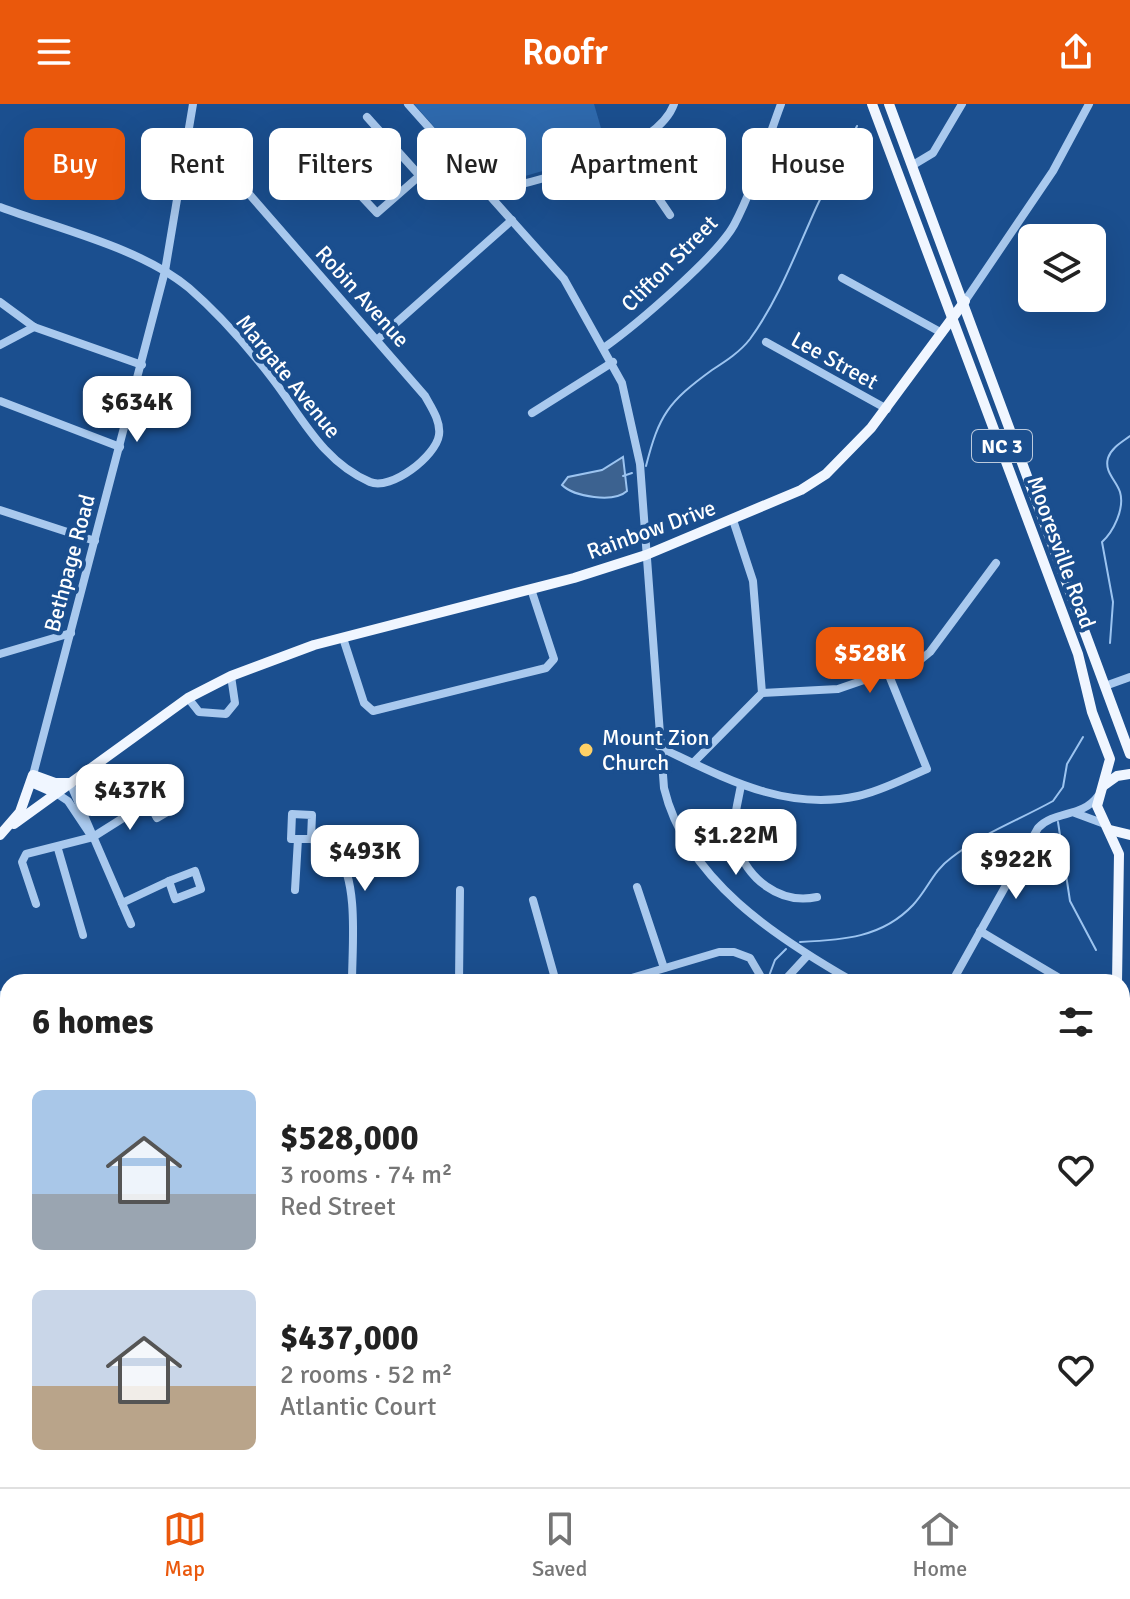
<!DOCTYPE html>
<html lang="en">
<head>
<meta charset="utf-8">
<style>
	body { margin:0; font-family:Signika,sans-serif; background:#f6f6f6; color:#222; height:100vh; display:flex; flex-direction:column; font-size:30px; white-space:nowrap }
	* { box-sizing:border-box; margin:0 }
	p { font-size:26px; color:#767676 }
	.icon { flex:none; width:44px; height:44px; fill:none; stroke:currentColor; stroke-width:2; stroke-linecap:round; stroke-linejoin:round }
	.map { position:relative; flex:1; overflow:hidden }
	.drawer { position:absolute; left:0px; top:870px; width:1130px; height:514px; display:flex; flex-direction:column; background:#fff; border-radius:24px 24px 0 0; box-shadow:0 8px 32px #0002 }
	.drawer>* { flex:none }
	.hud { position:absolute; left:24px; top:24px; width:1082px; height:72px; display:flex; gap:16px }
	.controls { position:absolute; left:1018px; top:120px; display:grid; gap:16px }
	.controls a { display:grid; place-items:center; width:88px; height:88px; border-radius:12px; background:#fff; box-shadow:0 8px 32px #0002; font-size:40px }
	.price { position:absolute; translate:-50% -68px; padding:0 18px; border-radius:16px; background:#fff; color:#222; font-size:26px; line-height:52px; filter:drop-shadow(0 2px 4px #0008) }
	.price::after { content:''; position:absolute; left:50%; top:48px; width:24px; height:18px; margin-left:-12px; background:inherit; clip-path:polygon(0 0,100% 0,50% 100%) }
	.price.on { background:#ea580c; color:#fff }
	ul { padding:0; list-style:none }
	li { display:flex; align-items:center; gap:24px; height:200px; padding:0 32px }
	li span { display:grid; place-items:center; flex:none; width:224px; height:160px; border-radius:12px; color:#555 }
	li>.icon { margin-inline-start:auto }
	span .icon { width:96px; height:96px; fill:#fffc; stroke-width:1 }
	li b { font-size:34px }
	h2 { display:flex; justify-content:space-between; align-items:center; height:96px; padding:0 32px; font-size:34px }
	.pill { padding:0 28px; border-radius:12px; background:#fff; box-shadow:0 8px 32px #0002; font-size:28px; line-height:72px }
	.pill.on { background:#ea580c; color:#fff }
	header { display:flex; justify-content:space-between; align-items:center; height:104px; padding:0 32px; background:#ea580c; color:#fff; font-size:36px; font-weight:600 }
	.dock { display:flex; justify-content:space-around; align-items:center; height:112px; border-top:2px solid #e0e0e0; background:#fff; font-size:22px; color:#767676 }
	.dock a { display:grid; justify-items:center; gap:4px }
	.dock .on { color:#ea580c }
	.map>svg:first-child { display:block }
</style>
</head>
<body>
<header><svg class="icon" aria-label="menu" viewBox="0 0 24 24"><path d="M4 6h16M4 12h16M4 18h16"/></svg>Roofr<svg class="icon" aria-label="share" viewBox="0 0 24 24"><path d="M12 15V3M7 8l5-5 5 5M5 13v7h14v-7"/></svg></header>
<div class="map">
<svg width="1130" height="1383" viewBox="0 0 1130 1383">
	<rect width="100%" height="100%" fill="#1b4f8f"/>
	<!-- green -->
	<path fill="#2e69ad" d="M414 0H594L608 48 487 83Z"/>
	<!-- water -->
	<path fill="#3c6290" stroke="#9cc4f0" stroke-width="2" d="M623 353 627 387C614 399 574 393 562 381L568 373 602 366Z"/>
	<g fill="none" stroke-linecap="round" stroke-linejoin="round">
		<!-- stream -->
		<g stroke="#9cc4f0" stroke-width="2">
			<path d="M646 362C659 311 668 298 712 266 726 257 740 248 750 235 779 195 796 148 816 104 829 76 844 49 857 22"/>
			<path d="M623 372 632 369"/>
			<path d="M1110 539 1113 498 1102 438C1113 428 1125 405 1120 388 1116 376 1104 368 1108 354 1111 344 1122 338 1130 332"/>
			<path d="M1058 718 1070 797 1096 846"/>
			<path d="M800 838C842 836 882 834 913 801 928 785 933 767 951 754 981 730 1019 716 1053 697L1063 683 1067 660 1083 633"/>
			<path d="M769 872 775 856 786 845"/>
			<path d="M1127 1265 1130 1259"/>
			<path d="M753 1376V1383"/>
		</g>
		<!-- minor -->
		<g stroke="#a9c9ee" stroke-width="8">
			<path d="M408 0 564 175 622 279 640 360 664 684C686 776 777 834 854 878"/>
			<path d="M367 13 420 72"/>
			<path d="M625 45 670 111"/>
			<path d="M321 49 377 109 449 46"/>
			<path d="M913 61 933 49 962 0"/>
			<path d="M487 88C535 78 657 49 674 0"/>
			<path d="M0 103C59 125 141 144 189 184 219 210 248 243 272 274 302 313 322 357 370 378 391 387 436 352 439 331 441 317 431 303 425 292L203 37 189 30"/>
			<path d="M842 174 942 229"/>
			<path d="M965 197 1053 67 1089 0"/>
			<path d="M0 198 34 223 142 261"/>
			<path d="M378 235 512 116"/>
			<path d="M766 238 887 305"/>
			<path d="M0 241 34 223"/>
			<path d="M605 243C636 221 717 152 734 121 754 83 766 40 781 0"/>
			<path d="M0 297 120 343"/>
			<path d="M532 309 613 258"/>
			<path d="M0 406 95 437"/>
			<path d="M733 416 753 477 762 589"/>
			<path d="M343 534 364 599 373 607 546 564 554 555 531 485"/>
			<path d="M0 550 71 529"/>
			<path d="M1105 582 1130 573"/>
			<path d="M188 594 199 608 226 610 235 599 231 572"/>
			<path d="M659 643C723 673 784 708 858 692 882 687 905 674 927 665L888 569"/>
			<path d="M693 659 762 589 838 585 919 557 930 548 996 459"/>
			<path d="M157 669 179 701 157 714 140 682Z"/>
			<path d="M33 671 165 167 193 0"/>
			<path d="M70 679 131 820"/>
			<path d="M741 681C738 699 731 721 736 738 746 775 780 801 817 793"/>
			<path d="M56 689 68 697 90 730"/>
			<path d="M1075 709 1102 719"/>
			<path d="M311 735C321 740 331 743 338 751 359 779 352 845 352 878"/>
			<path d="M58 745 83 831"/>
			<path d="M195 767 201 785 175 795 169 777Z"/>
			<path d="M637 783 664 864"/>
			<path d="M295 786 298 735H291L292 710 312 711 311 735H298"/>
			<path d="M533 796 556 878"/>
			<path d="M122 799 169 777"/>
			<path d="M36 800 22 758 26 750 93 733 150 697"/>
			<path d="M980 827 1066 878"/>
			<path d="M459 878 460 786"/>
			<path d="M618 878 719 848H734L750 854 764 878"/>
			<path d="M783 878 807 852"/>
			<path d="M952 878 1038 724C1055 706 1082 714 1098 692"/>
			<path d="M0 891 8 910"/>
			<path d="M0 1205 8 1209"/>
			<path d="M313 1376 321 1383"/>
			<path d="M507 1376 514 1383"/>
			<path d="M806 1376 808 1383"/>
			<path d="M909 1376 910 1383"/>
			<path d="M1004 1376V1383"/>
			<path d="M160 1383 166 1376"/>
			<path d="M392 1383 401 1376"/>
			<path d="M451 1383 457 1376"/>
			<path d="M673 1383 685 1376"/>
		</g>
		<!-- major -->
		<g stroke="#f0f6ff" stroke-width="10">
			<path d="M872 0 1078 550 1092 608 1110 655 1097 702 1119 750 1117 878"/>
			<path d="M889 0 1130 650"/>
			<path d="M31 678 56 689"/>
			<path d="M1103 682 1117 672 1130 670"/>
			<path d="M14 720 188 594 231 572 314 541 574 474 646 451 801 386 826 370 871 324 965 197"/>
			<path d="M1110 726 1130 731"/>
			<path d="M0 731 20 708 33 671 55 679H70"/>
			<path d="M1122 1208 1130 910"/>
			<path d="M0 1276 8 1263"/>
			<path d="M1122 1289 1124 1383"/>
			<path d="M0 1337 8 1342"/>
			<path d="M62 1376 73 1383"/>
			<path d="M694 1376 698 1383"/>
			<path d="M1109 1376V1383"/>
		</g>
	</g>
	<!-- markers -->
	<circle fill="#ffd166" stroke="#1b4f8f" stroke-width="3" cx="586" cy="646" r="8"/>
	<g text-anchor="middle" stroke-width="8" stroke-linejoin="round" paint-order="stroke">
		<!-- shield labels -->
		<rect fill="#1b4f8f" stroke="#bbcadd" stroke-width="2" x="972" y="326" width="60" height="32" rx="6"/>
		<g font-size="20" font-weight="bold" fill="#fff">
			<text x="1002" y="349">NC 3</text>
		</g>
		<!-- street labels -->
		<g font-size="22" fill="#fff" stroke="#1b4f8f">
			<text transform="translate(669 159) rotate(-45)" y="8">Clifton Street</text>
			<text transform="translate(363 192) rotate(48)" y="8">Robin Avenue</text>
			<text transform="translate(835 256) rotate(29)" y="8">Lee Street</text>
			<text transform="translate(289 272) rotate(51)" y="8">Margate Avenue</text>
			<text transform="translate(651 425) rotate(-20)" y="8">Rainbow Drive</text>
			<text transform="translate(1062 448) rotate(70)" y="8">Mooresville Road</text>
			<text transform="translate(69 459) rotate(-75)" y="8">Bethpage Road</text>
		</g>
		<!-- poi labels -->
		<g font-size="22" fill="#fff" stroke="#1b4f8f" text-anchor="start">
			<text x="602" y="641">Mount Zion<tspan x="602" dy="25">Church</tspan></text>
		</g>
	</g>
</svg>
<div class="controls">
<a><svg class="icon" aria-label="layers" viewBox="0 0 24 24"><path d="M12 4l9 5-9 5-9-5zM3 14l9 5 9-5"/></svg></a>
</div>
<b class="price" style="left:137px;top:340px">$634K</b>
<b class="price on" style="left:870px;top:591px">$528K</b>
<b class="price" style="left:130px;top:728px">$437K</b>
<b class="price" style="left:736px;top:773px">$1.22M</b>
<b class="price" style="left:365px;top:789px">$493K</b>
<b class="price" style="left:1016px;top:797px">$922K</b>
<div class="hud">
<a class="pill on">Buy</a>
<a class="pill">Rent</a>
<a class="pill">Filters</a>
<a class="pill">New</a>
<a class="pill">Apartment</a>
<a class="pill">House</a>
</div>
<section class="drawer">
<h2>6 homes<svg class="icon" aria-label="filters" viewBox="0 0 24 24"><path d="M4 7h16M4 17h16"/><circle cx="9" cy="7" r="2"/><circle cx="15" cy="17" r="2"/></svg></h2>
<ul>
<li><span style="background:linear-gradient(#a9c7e8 65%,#9aa5b1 0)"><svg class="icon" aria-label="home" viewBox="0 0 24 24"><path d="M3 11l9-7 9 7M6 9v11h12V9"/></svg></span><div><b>$528,000</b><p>3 rooms · 74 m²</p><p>Red Street</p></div><svg class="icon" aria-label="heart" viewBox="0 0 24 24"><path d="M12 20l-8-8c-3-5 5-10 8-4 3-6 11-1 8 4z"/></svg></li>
<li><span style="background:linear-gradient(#c9d6e8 60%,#b9a48a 0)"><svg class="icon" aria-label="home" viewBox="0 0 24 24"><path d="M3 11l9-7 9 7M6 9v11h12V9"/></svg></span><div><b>$437,000</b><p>2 rooms · 52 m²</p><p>Atlantic Court</p></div><svg class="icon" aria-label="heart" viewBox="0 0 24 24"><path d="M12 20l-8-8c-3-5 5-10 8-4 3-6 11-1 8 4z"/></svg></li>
</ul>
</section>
</div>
<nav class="dock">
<a class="on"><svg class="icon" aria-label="map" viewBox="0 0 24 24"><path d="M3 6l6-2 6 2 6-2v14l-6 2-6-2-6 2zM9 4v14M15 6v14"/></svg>Map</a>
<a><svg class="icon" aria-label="saved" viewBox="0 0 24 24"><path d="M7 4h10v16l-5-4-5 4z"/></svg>Saved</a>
<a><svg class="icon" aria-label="home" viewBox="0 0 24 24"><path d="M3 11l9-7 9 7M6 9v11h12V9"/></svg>Home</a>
</nav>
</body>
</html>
